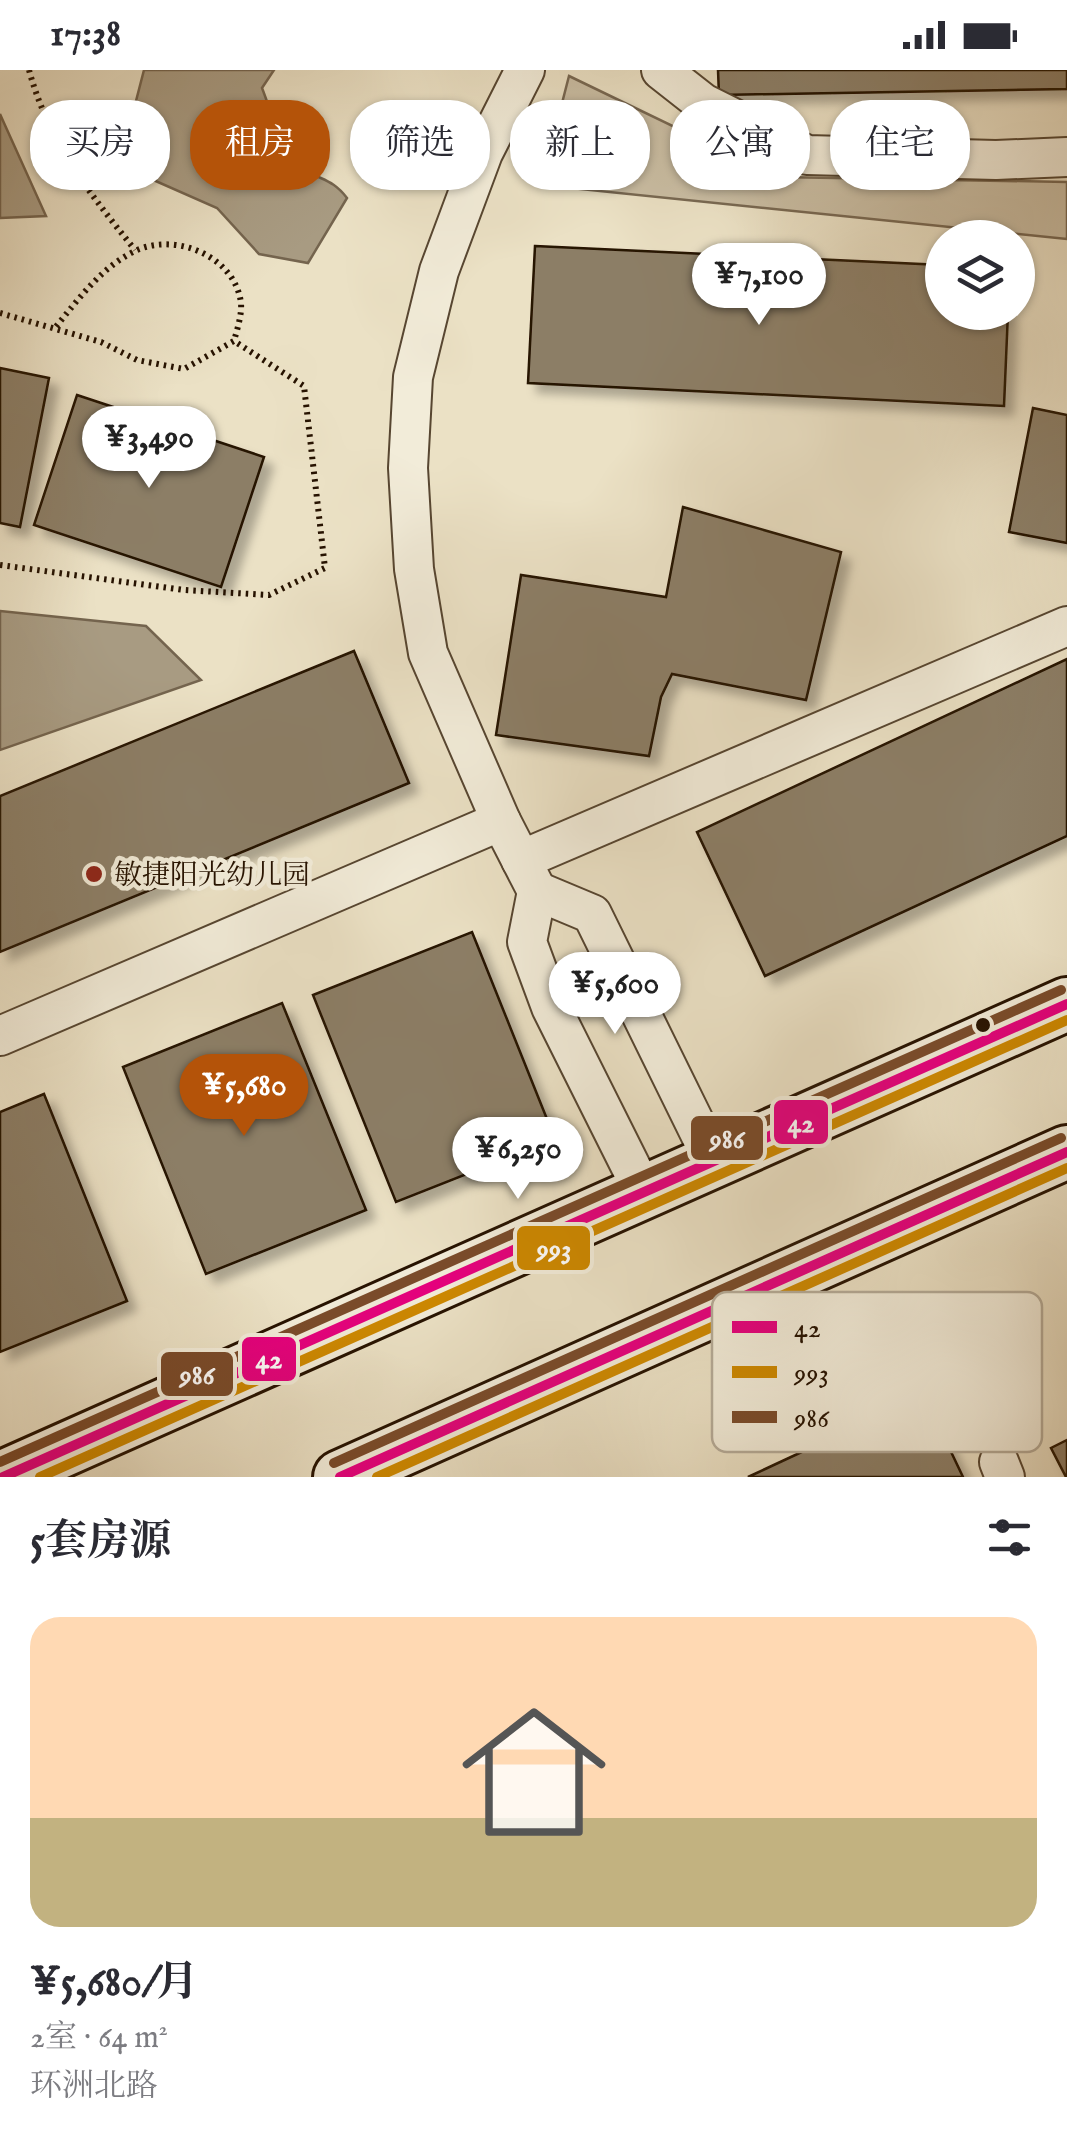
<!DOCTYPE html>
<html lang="zh">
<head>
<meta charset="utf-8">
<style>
	body { margin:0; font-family:"IM FELL English","Noto Serif SC",serif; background:#f7f7f7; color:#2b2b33; height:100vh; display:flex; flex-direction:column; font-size:38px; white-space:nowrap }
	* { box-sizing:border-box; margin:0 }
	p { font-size:32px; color:#7c7c81 }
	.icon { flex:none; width:55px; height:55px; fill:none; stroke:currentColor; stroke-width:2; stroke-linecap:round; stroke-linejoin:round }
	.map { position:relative; height:1407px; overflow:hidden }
	.panel { display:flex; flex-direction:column; background:#fff; flex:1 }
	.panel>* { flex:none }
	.hud { position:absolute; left:30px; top:30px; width:1008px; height:90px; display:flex; gap:20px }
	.buttons { position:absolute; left:925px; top:150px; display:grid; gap:20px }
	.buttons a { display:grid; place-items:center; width:110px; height:110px; border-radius:50%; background:#fff; box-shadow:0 2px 8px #0004; font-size:50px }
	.price { position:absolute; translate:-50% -85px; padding:0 22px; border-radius:35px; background:#fff; color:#222; font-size:32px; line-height:65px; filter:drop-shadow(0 2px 5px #0008) }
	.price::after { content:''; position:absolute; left:50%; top:60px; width:30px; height:22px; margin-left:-15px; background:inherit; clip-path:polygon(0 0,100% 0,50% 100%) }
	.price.active { background:#b45309; color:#fff }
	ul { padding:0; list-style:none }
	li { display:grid; align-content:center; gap:20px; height:530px; padding:0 30px }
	li span { display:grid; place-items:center; height:310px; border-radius:30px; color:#555 }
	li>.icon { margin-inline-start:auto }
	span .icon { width:180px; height:180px; fill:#fffc; stroke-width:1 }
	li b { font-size:42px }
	h2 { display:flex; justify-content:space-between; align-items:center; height:120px; padding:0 30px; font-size:42px }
	.chip { padding:0 35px; border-radius:40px; background:#fff; box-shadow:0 2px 8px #0004; font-size:35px; line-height:90px }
	.chip.active { background:#b45309; color:#fff }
	.status { display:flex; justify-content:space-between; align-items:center; height:70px; padding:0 50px; background:#fff; direction:ltr }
	.status svg { height:28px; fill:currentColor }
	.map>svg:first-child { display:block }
</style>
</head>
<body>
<div class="status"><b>17:38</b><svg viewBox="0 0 49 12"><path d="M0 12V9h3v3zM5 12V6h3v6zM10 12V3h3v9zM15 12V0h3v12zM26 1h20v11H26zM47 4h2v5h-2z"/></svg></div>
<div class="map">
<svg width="1067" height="1407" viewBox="0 0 1067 1407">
	<defs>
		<filter id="shadow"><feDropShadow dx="9" dy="9" stdDeviation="5" flood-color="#0004"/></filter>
	</defs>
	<rect width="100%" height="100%" fill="#ebe1c5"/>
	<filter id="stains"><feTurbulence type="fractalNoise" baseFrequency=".002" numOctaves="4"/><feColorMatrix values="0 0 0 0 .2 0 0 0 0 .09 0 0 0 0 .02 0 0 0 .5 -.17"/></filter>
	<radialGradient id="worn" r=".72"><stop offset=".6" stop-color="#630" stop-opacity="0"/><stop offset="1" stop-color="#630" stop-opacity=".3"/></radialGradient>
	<!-- green -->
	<path fill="#cabea4" stroke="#786852" stroke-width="2.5" d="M569 6 778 107 1067 112V169L541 115Z"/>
	<!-- water -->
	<g fill="#a89b82" stroke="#74644e" stroke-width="2.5">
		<path d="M144 0H274L262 18C272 43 280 79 302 97 319 111 331 107 347 128L308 193 259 184 217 138 142 105 128 62Z"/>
		<path d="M0 44 4 53 46 146 0 148Z"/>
		<path d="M0 541 146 556 201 610 0 680Z"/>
	</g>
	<!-- building -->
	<g fill="#8c7e66" stroke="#261200" stroke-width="2.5" filter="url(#shadow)">
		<path d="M718 0H1067V19L719 25Z"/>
		<path d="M535 176 942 195V242H1008L1004 336 528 313Z"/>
		<path d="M0 298 49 308 20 457 0 453Z"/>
		<path d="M77 325 264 387 221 517 34 455Z"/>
		<path d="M1033 338 1067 345V473L1009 462Z"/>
		<path d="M683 437 841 482 806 630 672 604 661 627 649 686 496 665 521 505 666 527Z"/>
		<path d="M354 581 409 713 0 882V726Z"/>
		<path d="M1067 589V766L765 906 697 762Z"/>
		<path d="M472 862 555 1069 396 1132 313 925Z"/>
		<path d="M282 933 366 1140 206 1204 123 997Z"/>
		<path d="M44 1024 127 1231 0 1282V1042Z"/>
		<path d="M924 1325 963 1407H748Z"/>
		<path d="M1067 1370V1407H1066L1051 1378Z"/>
	</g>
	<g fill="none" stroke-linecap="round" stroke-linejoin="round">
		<!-- street casing -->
		<g stroke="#574631" stroke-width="42">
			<g id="street">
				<path d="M525 0 483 83 439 201 413 307 408 398 414 499 428 583 501 751 537 821 527 872 551 937 643 1121"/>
				<path d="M661 0 703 33 807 85 996 90 1067 87"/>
				<path d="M521 790 1067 556"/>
				<path d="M537 821 592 844 713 1090"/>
				<path d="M0 966 501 751"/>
				<path d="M999 1392 1005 1407"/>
			</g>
		</g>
		<!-- secondary casing -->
		<g stroke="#261200" stroke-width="58">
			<g id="secondary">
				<path d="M3 1407 1067 934"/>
				<path d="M340 1407 1067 1082"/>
			</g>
		</g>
		<!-- path -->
		<g stroke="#261200" stroke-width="6" stroke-dasharray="2.5 5" stroke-linecap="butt">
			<path d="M29 0C49 73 88 121 135 180"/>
			<path d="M0 243 101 272 137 290 184 299 234 271C237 260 242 245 241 233 235 185 172 160 131 183 98 201 78 230 54 259"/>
			<path d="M0 495 184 520 269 525 325 498 304 316 234 271"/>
		</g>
		<!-- street -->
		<use href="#street" stroke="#f2ecd9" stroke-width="38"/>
		<!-- secondary -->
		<use href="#secondary" stroke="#f2ecd9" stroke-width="52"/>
		<!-- bus-1 casing -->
		<g stroke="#f2ecd9" stroke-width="18">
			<g id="bus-1">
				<path d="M3 1407 1067 934"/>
				<path d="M340 1407 1067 1082"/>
			</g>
		</g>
		<!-- bus-2 casing -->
		<g stroke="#f2ecd9" stroke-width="18">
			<g id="bus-2">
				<path d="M40 1407 1067 950"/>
				<path d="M377 1407 1067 1098"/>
			</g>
		</g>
		<!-- bus-3 casing -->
		<g stroke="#f2ecd9" stroke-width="18">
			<g id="bus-3">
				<path d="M0 1392 1061 920"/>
				<path d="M334 1393 1061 1068"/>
			</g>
		</g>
		<!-- bus-1 -->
		<use href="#bus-1" stroke="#e5007d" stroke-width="10"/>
		<!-- bus-2 -->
		<use href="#bus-2" stroke="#cd8800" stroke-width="10"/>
		<!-- bus-3 -->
		<use href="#bus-3" stroke="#7a4b2a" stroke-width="10"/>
	</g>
	<!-- markers -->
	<circle fill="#8f2418" stroke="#f2ecd9" stroke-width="4" cx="94" cy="804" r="10"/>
	<circle fill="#261200" stroke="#f2ecd9" stroke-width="4" cx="983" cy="955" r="9"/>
	<g text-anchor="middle" stroke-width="9" stroke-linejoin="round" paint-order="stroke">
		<!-- poi labels -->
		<g font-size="28" fill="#261200" stroke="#f2ecd9" text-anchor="start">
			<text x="114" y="814">敏捷阳光幼儿园</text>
		</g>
	</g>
	<!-- legend -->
	<rect x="712" y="1222" width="330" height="160" rx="15" fill="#f2ecd9" stroke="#b5ab98" stroke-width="2.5"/>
	<rect x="732" y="1251" width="45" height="12" fill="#e5007d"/>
	<rect x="732" y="1296" width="45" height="12" fill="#cd8800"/>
	<rect x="732" y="1341" width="45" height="12" fill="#7a4b2a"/>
	<g font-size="28" fill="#261200">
		<text x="794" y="1267">42</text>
		<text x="794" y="1312">993</text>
		<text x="794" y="1357">986</text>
	</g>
	<g stroke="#f2ecd9" stroke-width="4">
		<rect x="772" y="1028" width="58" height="48" rx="10" fill="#e5007d"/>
		<rect x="689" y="1044" width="76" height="48" rx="10" fill="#7a4b2a"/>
		<rect x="515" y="1154" width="77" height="48" rx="10" fill="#cd8800"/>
		<rect x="240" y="1265" width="58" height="48" rx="10" fill="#e5007d"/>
		<rect x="159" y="1280" width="76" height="48" rx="10" fill="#7a4b2a"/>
	</g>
	<g font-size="28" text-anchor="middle" font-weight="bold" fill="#fff">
		<text x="801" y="1062">42</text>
		<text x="727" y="1078">986</text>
		<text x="554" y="1188">993</text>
		<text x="269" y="1298">42</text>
		<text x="197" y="1314">986</text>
	</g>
	<rect width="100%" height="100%" filter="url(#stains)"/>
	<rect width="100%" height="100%" fill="url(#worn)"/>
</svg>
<div class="buttons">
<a><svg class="icon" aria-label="layers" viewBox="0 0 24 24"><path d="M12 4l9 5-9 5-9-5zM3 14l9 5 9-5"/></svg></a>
</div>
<b class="price" style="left:759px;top:258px">¥7,100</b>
<b class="price" style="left:149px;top:421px">¥3,490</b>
<b class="price" style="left:615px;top:967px">¥5,600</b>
<b class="price active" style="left:244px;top:1069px">¥5,680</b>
<b class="price" style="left:518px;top:1132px">¥6,250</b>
<div class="hud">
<a class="chip">买房</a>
<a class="chip active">租房</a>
<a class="chip">筛选</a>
<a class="chip">新上</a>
<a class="chip">公寓</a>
<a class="chip">住宅</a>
</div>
</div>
<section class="panel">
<h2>5套房源<svg class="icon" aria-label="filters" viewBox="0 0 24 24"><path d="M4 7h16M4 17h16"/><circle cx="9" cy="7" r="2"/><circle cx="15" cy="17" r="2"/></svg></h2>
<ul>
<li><span style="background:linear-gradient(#ffd9b3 65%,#c2b280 0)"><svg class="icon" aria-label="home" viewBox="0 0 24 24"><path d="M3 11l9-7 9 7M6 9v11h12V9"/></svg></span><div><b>¥5,680/月</b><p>2室 · 64 m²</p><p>环洲北路</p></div></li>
</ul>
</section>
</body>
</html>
